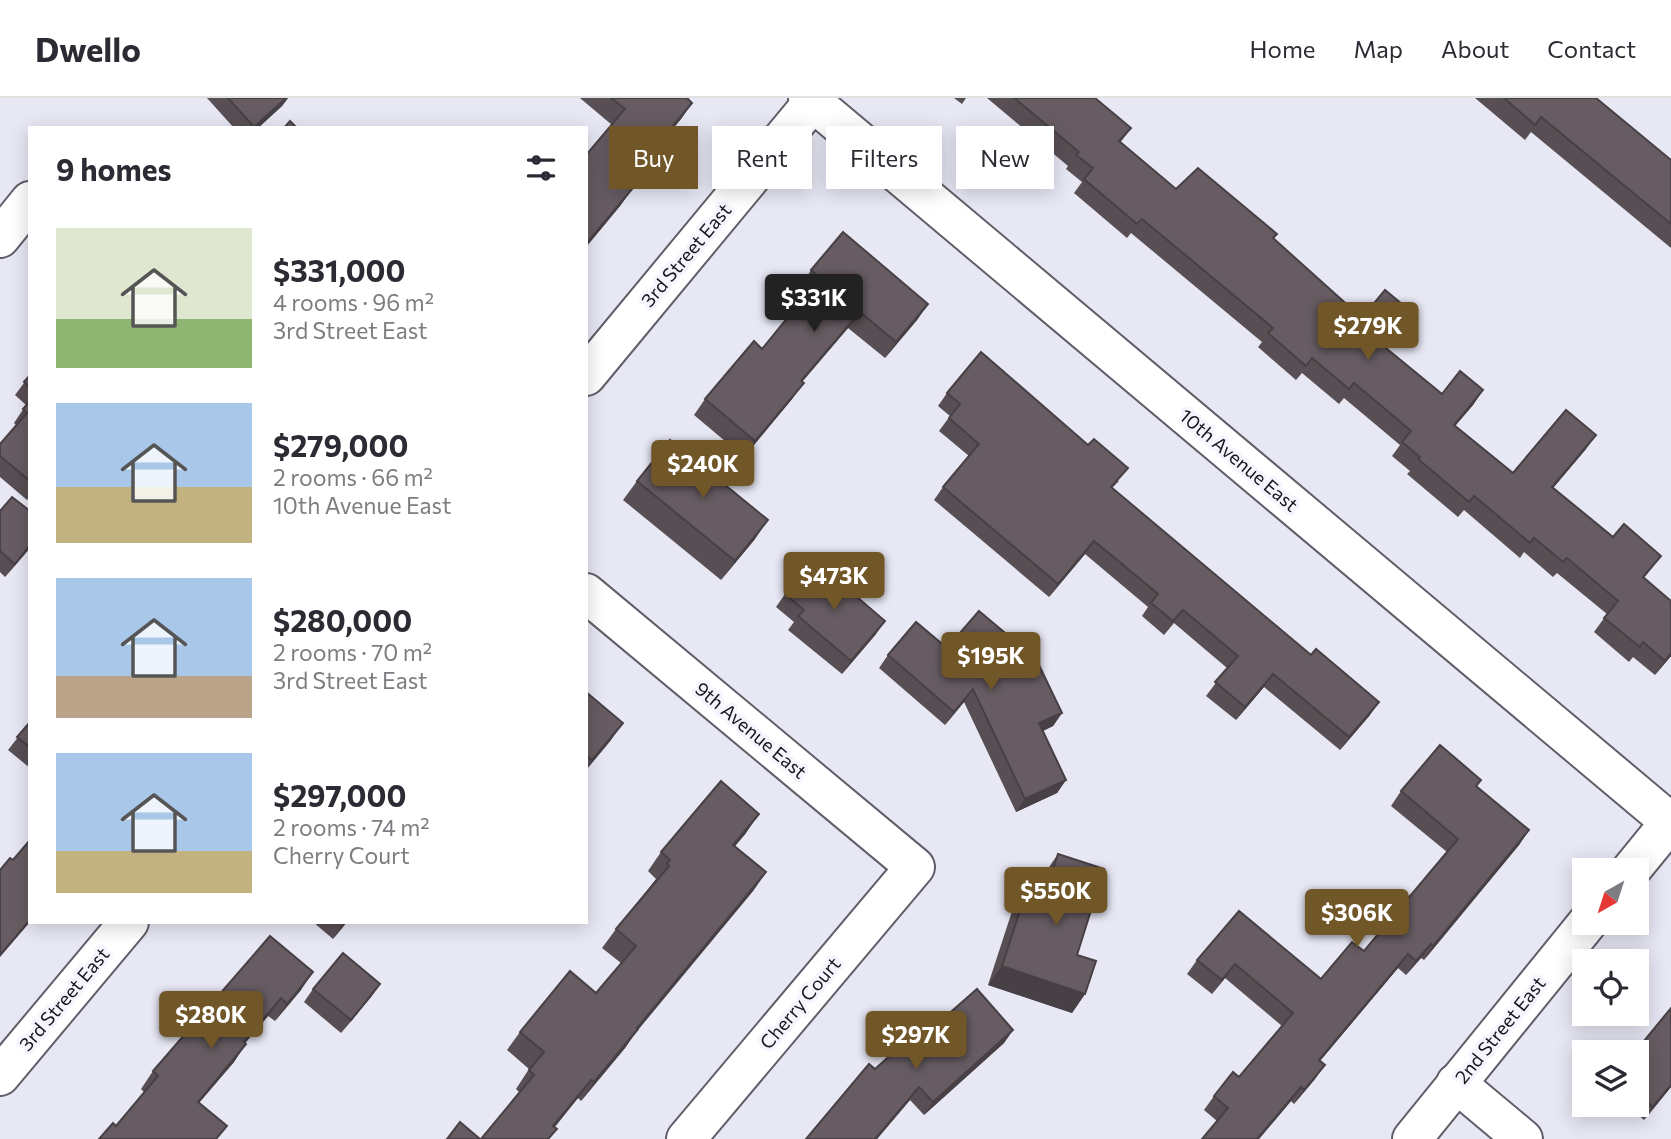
<!DOCTYPE html>
<html lang="en">
<head>
<meta charset="utf-8">
<style>
	body { margin:0; font-family:Commissioner,sans-serif; background:#f2f2f3; color:#2b2b33; height:100vh; display:flex; flex-direction:column; font-size:26px; white-space:nowrap }
	* { box-sizing:border-box; margin:0 }
	p { font-size:23px; color:#7c7c81 }
	.icon { flex:none; width:38px; height:38px; fill:none; stroke:currentColor; stroke-width:2; stroke-linecap:round; stroke-linejoin:round }
	.map { position:relative; flex:1; overflow:hidden }
	.panel { position:absolute; left:28px; top:28px; width:560px; height:798px; display:flex; flex-direction:column; background:#fff; border-radius:0px; box-shadow:0 4px 18px #0003 }
	.panel>* { flex:none }
	.guide { position:absolute; left:609px; top:28px; width:665px; height:63px; display:flex; gap:14px }
	.needle { width:46px; rotate:219deg }
	.fabs { position:absolute; left:1572px; top:760px; display:grid; gap:14px }
	.fabs a { display:grid; place-items:center; width:77px; height:77px; border-radius:0px; background:#fff; box-shadow:0 4px 18px #0003; font-size:35px }
	.price { position:absolute; translate:-50% -60px; padding:0 16px; border-radius:7px; background:#715628; color:#fff; font-size:23px; line-height:46px; filter:drop-shadow(0 2px 4px #0008) }
	.price::after { content:''; position:absolute; left:50%; top:42px; width:21px; height:16px; margin-left:-10px; background:inherit; clip-path:polygon(0 0,100% 0,50% 100%) }
	.price.on { background:#222; color:#fff }
	ul { padding:0; list-style:none }
	li { display:flex; align-items:center; gap:21px; height:175px; padding:0 28px }
	li span { display:grid; place-items:center; flex:none; width:196px; height:140px; border-radius:0px; color:#555 }
	li>.icon { margin-inline-start:auto }
	span .icon { width:84px; height:84px; fill:#fffc; stroke-width:1 }
	li b { font-size:30px }
	h2 { display:flex; justify-content:space-between; align-items:center; height:84px; padding:0 28px; font-size:30px }
	.tag { padding:0 24px; border-radius:0px; background:#fff; box-shadow:0 4px 18px #0003; font-size:24px; line-height:63px }
	.tag.on { background:#715628; color:#fff }
	header { display:flex; align-items:center; gap:42px; box-sizing:border-box; height:98px; padding:0 35px; background:#fff; border-bottom:2px solid #e1e1e2 }
	header strong { font-size:33px }
	nav { display:flex; gap:38px; margin-inline-start:auto; font-size:24px }
	.map>svg:first-child { display:block }
</style>
</head>
<body>
<header>
<strong>Dwello</strong>
<nav><a>Home</a><a>Map</a><a>About</a><a>Contact</a></nav>
</header>
<div class="map">
<svg width="1671" height="1041" viewBox="0 0 1671 1041">
	<rect width="100%" height="100%" fill="#e7e8f4"/>
	<g fill="none" stroke-linecap="round" stroke-linejoin="round">
		<!-- minor casing -->
		<g stroke="#5f5f6a" stroke-width="42">
			<g id="minor">
				<path d="M808 0 1670 724"/>
				<path d="M0 140 30 103"/>
				<path d="M586 278 813 4"/>
				<path d="M586 495 915 769 686 1041"/>
				<path d="M1631 772 1671 723"/>
				<path d="M0 978 129 824"/>
				<path d="M1456 985 1523 1041"/>
				<path d="M1412 1041 1588 824"/>
			</g>
		</g>
		<!-- minor -->
		<use href="#minor" stroke="#fff" stroke-width="38"/>
	</g>
	<!-- wall -->
	<g fill="#584f54">
		<path d="M207 0H288L282 8 258 30H234Z"/>
		<path d="M580 0H687L692 5 681 21 626 86 632 91 620 108 586 149V57L612 27Z"/>
		<path d="M954 0H966L962 6Z"/>
		<path d="M987 0H1095L1131 30 1120 45 1176 91 1273 141 1362 220 1399 227 1382 247 1442 296 1483 292 1473 307 1455 328 1513 375 1586 351 1553 390 1613 439 1661 458 1644 480 1671 503V558L1655 577 1633 559 1629 564 1594 534 1607 516 1557 475 1553 479 1524 454 1520 460 1464 412 1458 419 1407 376 1410 373 1392 358 1400 347 1344 300 1339 306 1302 275 1296 282 1258 249 1262 244 1131 135 1127 140 1074 95 1082 84 1066 71 1068 68Z"/>
		<path d="M1475 0H1596L1671 62V150L1531 34 1525 42Z"/>
		<path d="M811 172 928 206 917 222 885 260 848 230 802 284 792 301 744 359 694 317 705 301 762 251 808 196 800 189Z"/>
		<path d="M30 277V399L27 402 0 379V346L16 327 14 325 26 307 15 297Z"/>
		<path d="M947 295 1119 383 1112 390 1370 617 1340 652 1264 589 1236 622 1206 598 1227 570 1174 525 1164 537 1142 518 1148 509 1085 456 1049 499 934 402 943 389 969 358 939 333 950 318 938 308Z"/>
		<path d="M637 383 755 441 721 482 623 402Z"/>
		<path d="M0 413H30V450L5 479 0 474Z"/>
		<path d="M785 496 876 536 842 576 788 532 794 524 776 509Z"/>
		<path d="M947 550 1062 615 1053 628 1043 633 1066 682 1057 695 1016 714 964 604 945 627 879 570 888 557Z"/>
		<path d="M586 594 611 642 586 672Z"/>
		<path d="M30 624V670L8 652Z"/>
		<path d="M1477 689 1529 732 1519 747 1424 862 1421 860 1406 877 1398 870 1320 963 1315 981 1294 1006 1291 1003 1259 1041H1202L1217 1023 1204 1012 1214 998 1239 979 1282 928 1225 880 1212 896 1187 876 1197 862 1239 813 1321 881 1364 853 1447 754 1391 708 1401 693Z"/>
		<path d="M746 735 735 748 766 774 753 793 638 931 625 950 581 1003 578 1000 555 1029 557 1031 549 1041H481L520 995 516 991 529 971 507 952 520 934 596 895 621 865 602 850 616 831 656 781 648 773 661 754Z"/>
		<path d="M1058 756 1085 896 1072 915 988 887 1015 804 1029 785 1040 789 1045 775Z"/>
		<path d="M313 824H347L333 841Z"/>
		<path d="M270 838 301 892 275 923 268 918 245 945 234 964 199 1005 116 1028 144 994 141 991 153 973Z"/>
		<path d="M380 886 371 899 341 935 304 904 313 891Z"/>
		<path d="M1671 910V989L1644 1022 1625 1006H1636V954Z"/>
		<path d="M1013 932 1004 945 924 1017 910 1002 877 1041H806L875 971 928 934Z"/>
	</g>
	<!-- shaded-wall -->
	<g fill="#474045">
		<path d="M286 0H288L282 8 258 30H253Z"/>
		<path d="M692 5 681 21 613 102 625 85Z"/>
		<path d="M632 91 620 108 586 149V146Z"/>
		<path d="M928 206 917 222 885 260 896 244Z"/>
		<path d="M1409 212 1399 227 1371 260 1381 246Z"/>
		<path d="M860 214 848 230 789 299 801 283Z"/>
		<path d="M804 285 792 301 744 359 755 343Z"/>
		<path d="M1483 292 1473 307 1444 341 1454 327Z"/>
		<path d="M1596 337 1586 351 1542 403 1552 389Z"/>
		<path d="M768 422 755 441 721 482 735 463Z"/>
		<path d="M1094 443 1085 456 1049 499 1058 486Z"/>
		<path d="M30 447V450L5 479 15 466Z"/>
		<path d="M885 523 876 536 842 576 851 563Z"/>
		<path d="M1671 555V558L1655 577 1665 563Z"/>
		<path d="M1273 576 1264 589 1236 622 1245 609Z"/>
		<path d="M973 591 964 604 945 627 954 614Z"/>
		<path d="M1379 604 1370 617 1340 652 1349 639Z"/>
		<path d="M1062 615 1053 628 1030 639 1039 625Z"/>
		<path d="M623 625 611 642 586 672 592 662Z"/>
		<path d="M1066 682 1057 695 1016 714 1025 701Z"/>
		<path d="M759 716 746 735 720 766 733 747Z"/>
		<path d="M1529 732 1519 747 1424 862 1433 848Z"/>
		<path d="M766 774 753 793 624 949 637 930Z"/>
		<path d="M30 822V824L0 859V857Z"/>
		<path d="M344 824H347L333 841Z"/>
		<path d="M1431 846 1421 860 1406 877 1416 863Z"/>
		<path d="M1408 856 1398 870 1309 976 1319 962Z"/>
		<path d="M1235 866 1225 880 1212 896 1222 882Z"/>
		<path d="M1002 868 1085 896 1072 915 988 887Z"/>
		<path d="M313 874 301 892 275 923 287 906Z"/>
		<path d="M380 886 371 899 341 935 351 922Z"/>
		<path d="M281 900 268 918 231 962 244 944Z"/>
		<path d="M638 931 625 950 581 1003 594 984Z"/>
		<path d="M1013 932 1004 945 924 1017 933 1004Z"/>
		<path d="M246 946 234 964 185 1021 198 1004Z"/>
		<path d="M1325 967 1315 981 1294 1006 1304 992Z"/>
		<path d="M591 982 578 1000 544 1041 553 1028Z"/>
		<path d="M1671 987V989L1644 1022 1653 1009Z"/>
		<path d="M919 989 910 1002 877 1041H875Z"/>
		<path d="M1301 989 1291 1003 1259 1041H1257Z"/>
	</g>
	<!-- building -->
	<g fill="#665c62" stroke="#474045" stroke-width="2">
		<path d="M228 0H286L254 29Z"/>
		<path d="M611 0H687L692 5 625 85 632 91 586 146V57L625 11Z"/>
		<path d="M1014 0H1095L1131 30 1119 43 1176 91 1198 70 1277 136 1273 140 1362 220 1385 192 1409 212 1381 246 1442 296 1460 273 1483 292 1454 327 1513 375 1566 312 1596 337 1552 389 1613 439 1624 426 1661 458 1643 479 1671 503V555L1665 563 1643 544 1640 549 1604 520 1618 503 1567 460 1563 464 1534 440 1530 445 1474 398 1469 404 1418 361 1420 359 1402 344 1411 333 1354 285 1349 291 1312 260 1306 268 1268 235 1273 230 1142 121 1137 126 1084 81 1093 70 1076 57 1079 54Z"/>
		<path d="M1504 0H1596L1671 62V126L1541 19 1535 27Z"/>
		<path d="M290 23 297 30H284Z"/>
		<path d="M843 134 928 206 896 244 860 214 801 283 804 285 755 343 705 301 754 243 762 251 820 180 811 172Z"/>
		<path d="M981 254 1088 347 1094 341 1128 370 1111 389 1311 557 1316 551 1379 604 1349 639 1273 576 1245 609 1215 584 1238 558 1183 512 1173 523 1151 505 1158 496 1094 443 1058 486 943 389 979 346 949 320 960 306 947 295Z"/>
		<path d="M30 277V289L24 284Z"/>
		<path d="M30 303V383L0 358V346L27 315 23 311Z"/>
		<path d="M670 342 768 422 735 463 637 383Z"/>
		<path d="M12 399 30 413V447L15 466 0 453V413Z"/>
		<path d="M811 466 826 479 829 475 885 523 851 563 798 518 804 512 785 496Z"/>
		<path d="M979 513 1036 561 1062 615 1039 625 1066 682 1025 701 973 591 954 614 888 557 916 524 947 550Z"/>
		<path d="M586 594 623 625 592 662 586 657Z"/>
		<path d="M30 624V649L17 639Z"/>
		<path d="M1440 647 1481 682 1476 688 1529 732 1433 848 1431 846 1416 863 1408 856 1319 962 1325 967 1304 992 1301 989 1257 1041H1202L1228 1010 1214 998 1233 974 1239 979 1293 915 1235 866 1222 882 1197 862 1239 813 1321 881 1352 844 1364 853 1458 741 1401 693Z"/>
		<path d="M721 683 759 716 733 747 766 774 637 930 638 931 594 984 591 982 553 1028 557 1031 548 1041H481L534 977 529 972 544 954 520 934 570 873 596 895 636 848 616 831 669 768 667 766 670 762 661 754Z"/>
		<path d="M30 742V822L0 857V772L10 760 13 762Z"/>
		<path d="M1058 756 1104 771 1077 857 1096 863 1085 896 1002 868 1029 785 1046 792Z"/>
		<path d="M270 838 313 874 287 906 281 900 244 944 246 946 198 1004 227 1028 216 1041H99L113 1025 116 1028 158 978 153 973Z"/>
		<path d="M343 855 380 886 351 922 313 891Z"/>
		<path d="M977 891 1013 932 933 1004 919 989 875 1041H806L869 966 875 971 923 928 928 934Z"/>
		<path d="M1671 910V987L1653 1009 1636 995V954H1635Z"/>
		<path d="M460 1024 480 1041H447Z"/>
	</g>
	<g text-anchor="middle" stroke-width="7" stroke-linejoin="round" paint-order="stroke">
		<!-- street labels -->
		<g font-size="19" fill="#17171b" stroke="#f5f5ff">
			<text transform="translate(686 157) rotate(-50)" y="7">3rd Street East</text>
			<text transform="translate(1239 362) rotate(40)" y="7">10th Avenue East</text>
			<text transform="translate(751 632) rotate(40)" y="7">9th Avenue East</text>
			<text transform="translate(64 901) rotate(-50)" y="7">3rd Street East</text>
			<text transform="translate(800 905) rotate(-50)" y="7">Cherry Court</text>
			<text transform="translate(1500 932) rotate(-51)" y="7">2nd Street East</text>
		</g>
	</g>
</svg>
<div class="fabs">
<a><svg class="needle" viewBox="-14 -14 28 28"><path d="M0-13l5 13h-10z" fill="#e53935"/><path d="M0 13l5-13h-10z" fill="#7c7c81"/></svg></a>
<a><svg class="icon" aria-label="locate" viewBox="0 0 24 24"><circle cx="12" cy="12" r="6"/><path d="M12 2v4M12 18v4M2 12h4M18 12h4"/></svg></a>
<a><svg class="icon" aria-label="layers" viewBox="0 0 24 24"><path d="M12 4l9 5-9 5-9-5zM3 14l9 5 9-5"/></svg></a>
</div>
<b class="price on" style="left:814px;top:236px">$331K</b>
<b class="price" style="left:1368px;top:264px">$279K</b>
<b class="price" style="left:703px;top:402px">$240K</b>
<b class="price" style="left:834px;top:514px">$473K</b>
<b class="price" style="left:991px;top:594px">$195K</b>
<b class="price" style="left:1056px;top:829px">$550K</b>
<b class="price" style="left:1357px;top:851px">$306K</b>
<b class="price" style="left:211px;top:953px">$280K</b>
<b class="price" style="left:916px;top:973px">$297K</b>
<div class="guide">
<a class="tag on">Buy</a>
<a class="tag">Rent</a>
<a class="tag">Filters</a>
<a class="tag">New</a>
</div>
<section class="panel">
<h2>9 homes<svg class="icon" aria-label="filters" viewBox="0 0 24 24"><path d="M4 7h16M4 17h16"/><circle cx="9" cy="7" r="2"/><circle cx="15" cy="17" r="2"/></svg></h2>
<ul>
<li><span style="background:linear-gradient(#dfe7d0 65%,#8fb573 0)"><svg class="icon" aria-label="home" viewBox="0 0 24 24"><path d="M3 11l9-7 9 7M6 9v11h12V9"/></svg></span><div><b>$331,000</b><p>4 rooms · 96 m²</p><p>3rd Street East</p></div></li>
<li><span style="background:linear-gradient(#a9c7e8 60%,#c2b280 0)"><svg class="icon" aria-label="home" viewBox="0 0 24 24"><path d="M3 11l9-7 9 7M6 9v11h12V9"/></svg></span><div><b>$279,000</b><p>2 rooms · 66 m²</p><p>10th Avenue East</p></div></li>
<li><span style="background:linear-gradient(#a9c7e8 70%,#b9a48a 0)"><svg class="icon" aria-label="home" viewBox="0 0 24 24"><path d="M3 11l9-7 9 7M6 9v11h12V9"/></svg></span><div><b>$280,000</b><p>2 rooms · 70 m²</p><p>3rd Street East</p></div></li>
<li><span style="background:linear-gradient(#a9c7e8 70%,#c2b280 0)"><svg class="icon" aria-label="home" viewBox="0 0 24 24"><path d="M3 11l9-7 9 7M6 9v11h12V9"/></svg></span><div><b>$297,000</b><p>2 rooms · 74 m²</p><p>Cherry Court</p></div></li>
</ul>
</section>
</div>
</body>
</html>
